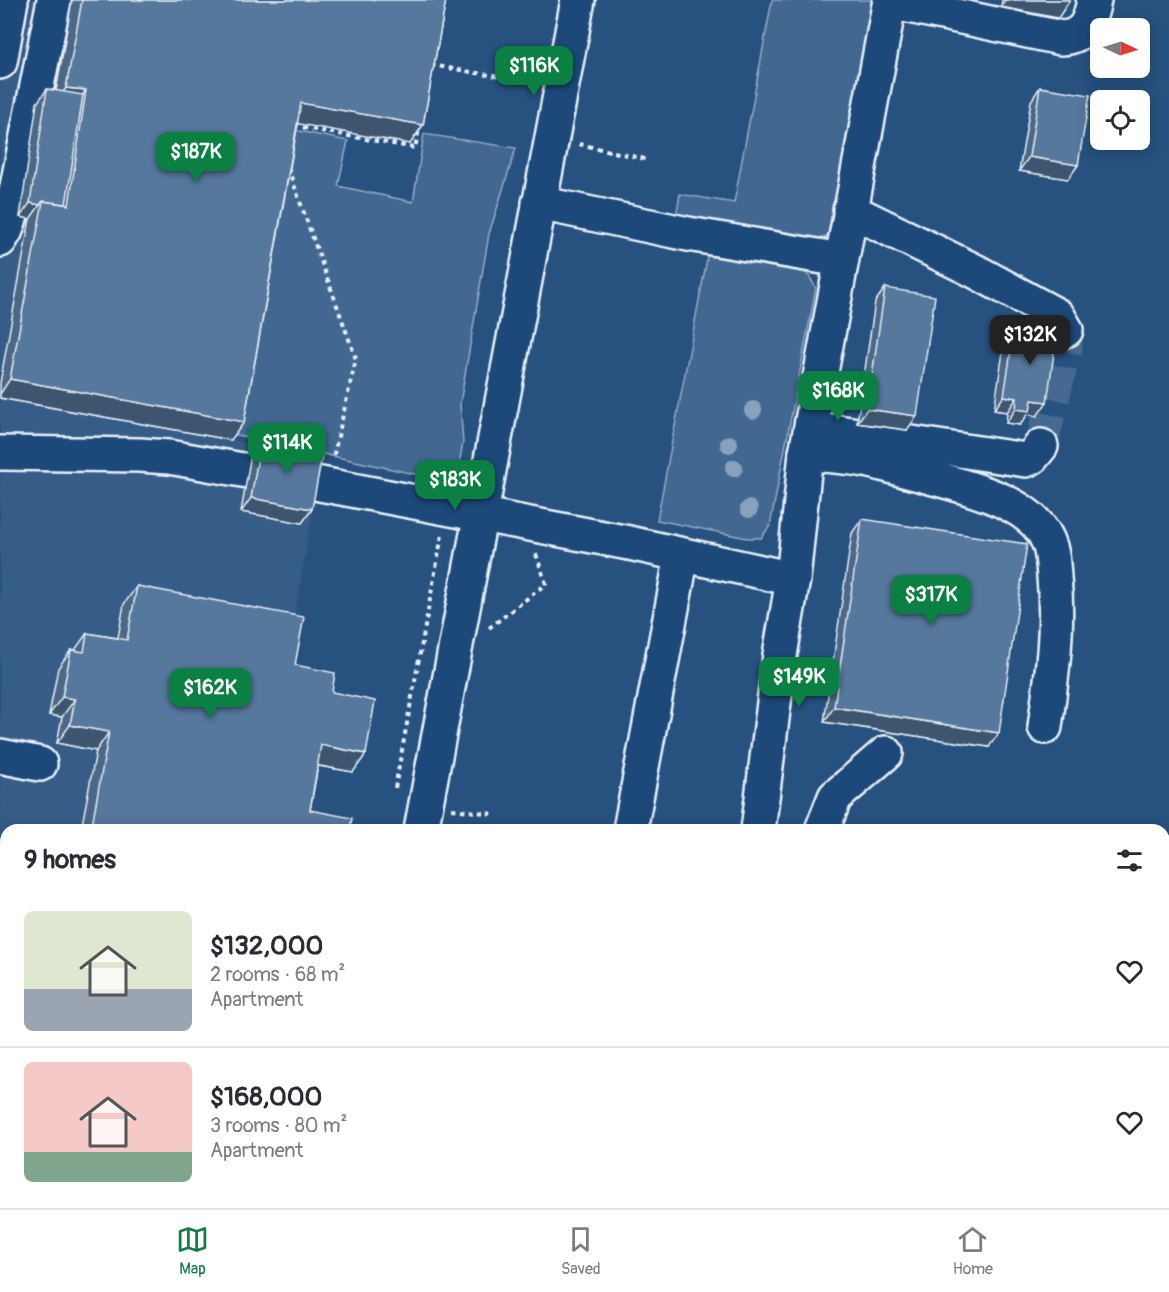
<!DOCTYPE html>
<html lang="en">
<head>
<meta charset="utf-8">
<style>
	body { margin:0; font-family:Pangolin,sans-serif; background:#f7f7f7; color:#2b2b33; height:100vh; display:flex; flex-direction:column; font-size:22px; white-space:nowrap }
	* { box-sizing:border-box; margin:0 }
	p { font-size:20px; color:#7c7c81 }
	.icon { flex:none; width:33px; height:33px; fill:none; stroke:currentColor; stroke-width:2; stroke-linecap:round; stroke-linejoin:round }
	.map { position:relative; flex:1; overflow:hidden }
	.sheet { position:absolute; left:0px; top:824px; width:1170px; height:386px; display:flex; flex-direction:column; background:#fff; border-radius:18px 18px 0 0; box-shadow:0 3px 15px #0003 }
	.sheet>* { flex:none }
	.needle { width:39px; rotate:94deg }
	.buttons { position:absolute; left:1090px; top:18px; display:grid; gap:12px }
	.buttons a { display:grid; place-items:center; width:60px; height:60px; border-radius:9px; background:#fff; box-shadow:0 3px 15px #0003; font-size:30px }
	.price { position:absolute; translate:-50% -51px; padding:0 14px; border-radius:12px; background:#0b8043; color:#fff; font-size:20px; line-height:39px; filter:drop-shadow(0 2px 3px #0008) }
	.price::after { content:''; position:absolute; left:50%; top:36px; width:18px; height:14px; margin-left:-9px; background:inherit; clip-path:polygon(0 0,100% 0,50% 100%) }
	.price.active { background:#222; color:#fff }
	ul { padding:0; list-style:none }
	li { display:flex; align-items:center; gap:18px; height:150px; padding:0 24px }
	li+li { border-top:2px solid #e1e1e2 }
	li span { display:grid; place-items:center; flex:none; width:168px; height:120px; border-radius:9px; color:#555 }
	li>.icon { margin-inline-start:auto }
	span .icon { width:72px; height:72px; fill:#fffc; stroke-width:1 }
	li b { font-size:26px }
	h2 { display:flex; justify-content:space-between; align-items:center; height:72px; padding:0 24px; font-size:26px }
	.tabs { display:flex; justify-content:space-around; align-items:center; height:84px; border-top:2px solid #e1e1e2; background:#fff; font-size:16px; color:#7c7c81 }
	.tabs a { display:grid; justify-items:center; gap:3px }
	.tabs .active { color:#0b8043 }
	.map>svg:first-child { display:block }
</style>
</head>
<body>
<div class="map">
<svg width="1169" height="1208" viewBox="0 0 1169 1208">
	<rect width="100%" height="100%" fill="#27517f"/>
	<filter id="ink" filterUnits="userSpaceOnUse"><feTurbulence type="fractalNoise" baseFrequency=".0167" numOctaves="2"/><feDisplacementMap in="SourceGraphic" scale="12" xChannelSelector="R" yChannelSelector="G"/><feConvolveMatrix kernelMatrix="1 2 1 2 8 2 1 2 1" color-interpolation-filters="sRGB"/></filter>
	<g filter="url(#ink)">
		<!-- built -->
		<path fill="#355d88" d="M0 0H436L410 144 289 122 231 440 322 455 283 683 362 719 353 772 309 764 305 829 6 830V1203H185L184 1208H0Z"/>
		<!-- green -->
		<g fill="#436891" stroke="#96acc4" stroke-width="1.5">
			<path d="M772 0H879L837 222 825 238 809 240 676 217 680 194 734 203Z"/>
			<path d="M294 130 348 141 338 186 413 202 424 134 516 148 489 234 460 404 463 442 456 483 236 435Z"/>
			<path d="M708 253 801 269 809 276 816 288 770 526 761 538H747L657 520Z"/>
		</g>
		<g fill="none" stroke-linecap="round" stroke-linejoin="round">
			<!-- minor-tunnel -->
			<path stroke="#446991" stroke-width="33" stroke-dasharray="33 16" stroke-linecap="butt" d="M1041 446 1066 347V330"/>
			<!-- minor casing -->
			<g stroke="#e8f1f8" stroke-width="38">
				<g id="minor">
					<path d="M890 2 1061 38C1085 37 1090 21 1094 0"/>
					<path d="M0 62 11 0"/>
					<path d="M539 203 688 234 841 260"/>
					<path d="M850 210 975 271 1058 316 1066 330"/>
					<path d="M0 240 6 230 12 212 54 0"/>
					<path d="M811 428 1026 460 1032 457 1041 446"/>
					<path d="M0 453 139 455 169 457 248 471"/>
					<path d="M806 453C827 456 849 456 870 461 888 465 905 471 923 475 961 486 1031 500 1048 541 1053 552 1053 565 1054 577 1059 628 1052 675 1045 727"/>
					<path d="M310 482 629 543 793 579"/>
					<path d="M0 756 40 764"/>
					<path d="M421 830 578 0"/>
					<path d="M630 830 682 555"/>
					<path d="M758 830 780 655 793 579 806 453 890 0"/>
					<path d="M822 830 835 797 886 753"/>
					<path d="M349 1208 350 1203"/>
					<path d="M557 1208 558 1203"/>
					<path d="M705 1208 706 1203"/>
				</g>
			</g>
			<!-- path -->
			<g stroke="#e8f1f8" stroke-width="4" stroke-dasharray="4.5 4.5" stroke-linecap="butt">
				<path d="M431 65 529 82"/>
				<path d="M294 126 415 148 419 129"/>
				<path d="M579 144 645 159"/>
				<path d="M288 168 356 359 333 458"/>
				<path d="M489 628 546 584 536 554"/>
				<path d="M395 788 442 535"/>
				<path d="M452 809 493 814"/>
			</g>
			<!-- minor -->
			<use href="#minor" stroke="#1f4a7a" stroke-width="33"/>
		</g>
		<!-- trees -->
		<g fill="#88a1bc">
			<circle cx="753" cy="410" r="9"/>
			<circle cx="729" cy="444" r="9"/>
			<circle cx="734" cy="468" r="9"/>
			<circle cx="749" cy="509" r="9"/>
		</g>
		<!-- wall -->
		<g fill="#4b6787" stroke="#e8f1f8" stroke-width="1.5">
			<path d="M72 0H446L423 125 410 144 298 123 244 422 231 440 0 398V383L30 219 20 217 37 103 47 89 56 91Z"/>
			<path d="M1002 0H1070L1058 18 1001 7Z"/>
			<path d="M1040 87 1078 165 1068 179 1019 171 1031 101Z"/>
			<path d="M885 288 907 430 857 423 875 302Z"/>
			<path d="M1015 325 1037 416 1028 414 1020 425 1006 423 1007 412 994 410 1005 339Z"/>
			<path d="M261 440 312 509 302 523 241 512 251 454Z"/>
			<path d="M862 519 989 747 824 722 852 533Z"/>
			<path d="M137 586 295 665 332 692 366 754 353 772 318 766 310 810 350 830H81L96 751 57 743 62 717 49 715 58 668 71 650H75L87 633 118 638 124 604Z"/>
			<path d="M10 1203H195L194 1208H10Z"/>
			<path d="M850 1203H976L975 1208H850Z"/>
		</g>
		<!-- shaded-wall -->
		<g fill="#3d546e" stroke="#e8f1f8" stroke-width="1.5">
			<path d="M1006 0H1070L1058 18 1001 7Z"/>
			<path d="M66 88 86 90 73 109 53 106Z"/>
			<path d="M301 103 423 125 410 144 288 122Z"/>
			<path d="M1029 157 1078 165 1068 179 1019 171Z"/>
			<path d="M30 203 40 205 30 219 20 217Z"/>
			<path d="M10 379 244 422 231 440 0 398V394Z"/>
			<path d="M1004 396 1017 398 1007 412 994 410Z"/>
			<path d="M1032 400 1047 402 1037 416 1028 414 1020 425 1006 423 1016 409Z"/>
			<path d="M867 409 917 416 907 430 857 423Z"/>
			<path d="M251 498 312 509 302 523 241 512Z"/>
			<path d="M62 697 75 699 62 717 49 715Z"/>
			<path d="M834 707 999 733 989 747 824 722Z"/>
			<path d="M70 725 109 732 96 751 57 743Z"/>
			<path d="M321 745 366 754 353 772 309 764Z"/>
			<path d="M856 1203H910L962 1208H853Z"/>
		</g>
		<!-- building -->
		<g fill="#57789d" stroke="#e8f1f8" stroke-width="1.5">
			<path d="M82 0H446L423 125 301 103 244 422 10 379 43 201 69 205 86 90 66 88Z"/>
			<path d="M1040 87 1090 95 1078 165 1029 157Z"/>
			<path d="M47 89 83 95 66 204 43 201 40 205 30 203Z"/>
			<path d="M885 288 935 296 917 416 867 409Z"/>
			<path d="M1015 325 1057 332 1047 402 1032 400 1030 411 1016 409 1017 398 1004 396Z"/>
			<path d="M261 440 323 451 312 509 251 498Z"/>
			<path d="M862 519 1027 544 999 733 834 707Z"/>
			<path d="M137 586 304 617 295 665 335 673 332 692 375 701 366 754 321 745 310 810 352 818 350 830H91L109 732 70 725 75 699 62 697 71 650 84 652 87 633 127 640Z"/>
			<path d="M20 1203H195L194 1208H19Z"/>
			<path d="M910 1203H976L975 1208H962Z"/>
		</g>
	</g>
</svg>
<div class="buttons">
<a><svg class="needle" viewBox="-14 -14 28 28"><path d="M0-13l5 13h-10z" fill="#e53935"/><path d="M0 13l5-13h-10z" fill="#7c7c81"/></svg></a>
<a><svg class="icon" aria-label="locate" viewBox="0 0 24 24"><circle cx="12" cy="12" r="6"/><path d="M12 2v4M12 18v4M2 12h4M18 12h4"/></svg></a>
</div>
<b class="price" style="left:534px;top:97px">$116K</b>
<b class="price" style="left:196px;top:183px">$187K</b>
<b class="price active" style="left:1030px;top:366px">$132K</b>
<b class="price" style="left:838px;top:422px">$168K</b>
<b class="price" style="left:287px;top:474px">$114K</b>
<b class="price" style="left:455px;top:511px">$183K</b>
<b class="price" style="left:931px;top:626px">$317K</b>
<b class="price" style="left:799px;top:708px">$149K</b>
<b class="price" style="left:210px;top:719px">$162K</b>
<section class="sheet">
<h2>9 homes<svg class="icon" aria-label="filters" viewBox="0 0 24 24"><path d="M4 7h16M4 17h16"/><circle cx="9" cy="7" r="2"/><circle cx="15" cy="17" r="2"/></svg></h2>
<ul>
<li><span style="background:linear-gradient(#dfe7d0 65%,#9aa5b1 0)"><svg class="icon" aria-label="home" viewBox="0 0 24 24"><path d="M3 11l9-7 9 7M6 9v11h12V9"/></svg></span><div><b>$132,000</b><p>2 rooms · 68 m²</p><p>Apartment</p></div><svg class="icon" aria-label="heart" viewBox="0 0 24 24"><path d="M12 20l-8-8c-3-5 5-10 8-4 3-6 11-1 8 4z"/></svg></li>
<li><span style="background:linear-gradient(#f6c9c9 75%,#7fa58c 0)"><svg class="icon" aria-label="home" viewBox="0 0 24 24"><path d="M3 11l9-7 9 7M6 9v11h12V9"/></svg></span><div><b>$168,000</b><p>3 rooms · 80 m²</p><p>Apartment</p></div><svg class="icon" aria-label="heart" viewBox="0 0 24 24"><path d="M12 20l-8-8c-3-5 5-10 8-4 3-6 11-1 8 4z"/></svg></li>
</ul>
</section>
</div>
<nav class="tabs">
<a class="active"><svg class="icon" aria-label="map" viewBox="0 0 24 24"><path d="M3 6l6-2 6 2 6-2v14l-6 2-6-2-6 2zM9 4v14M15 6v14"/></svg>Map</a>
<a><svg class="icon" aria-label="saved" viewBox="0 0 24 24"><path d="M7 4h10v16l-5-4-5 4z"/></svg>Saved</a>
<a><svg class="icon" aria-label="home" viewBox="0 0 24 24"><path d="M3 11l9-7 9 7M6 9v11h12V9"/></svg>Home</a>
</nav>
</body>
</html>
